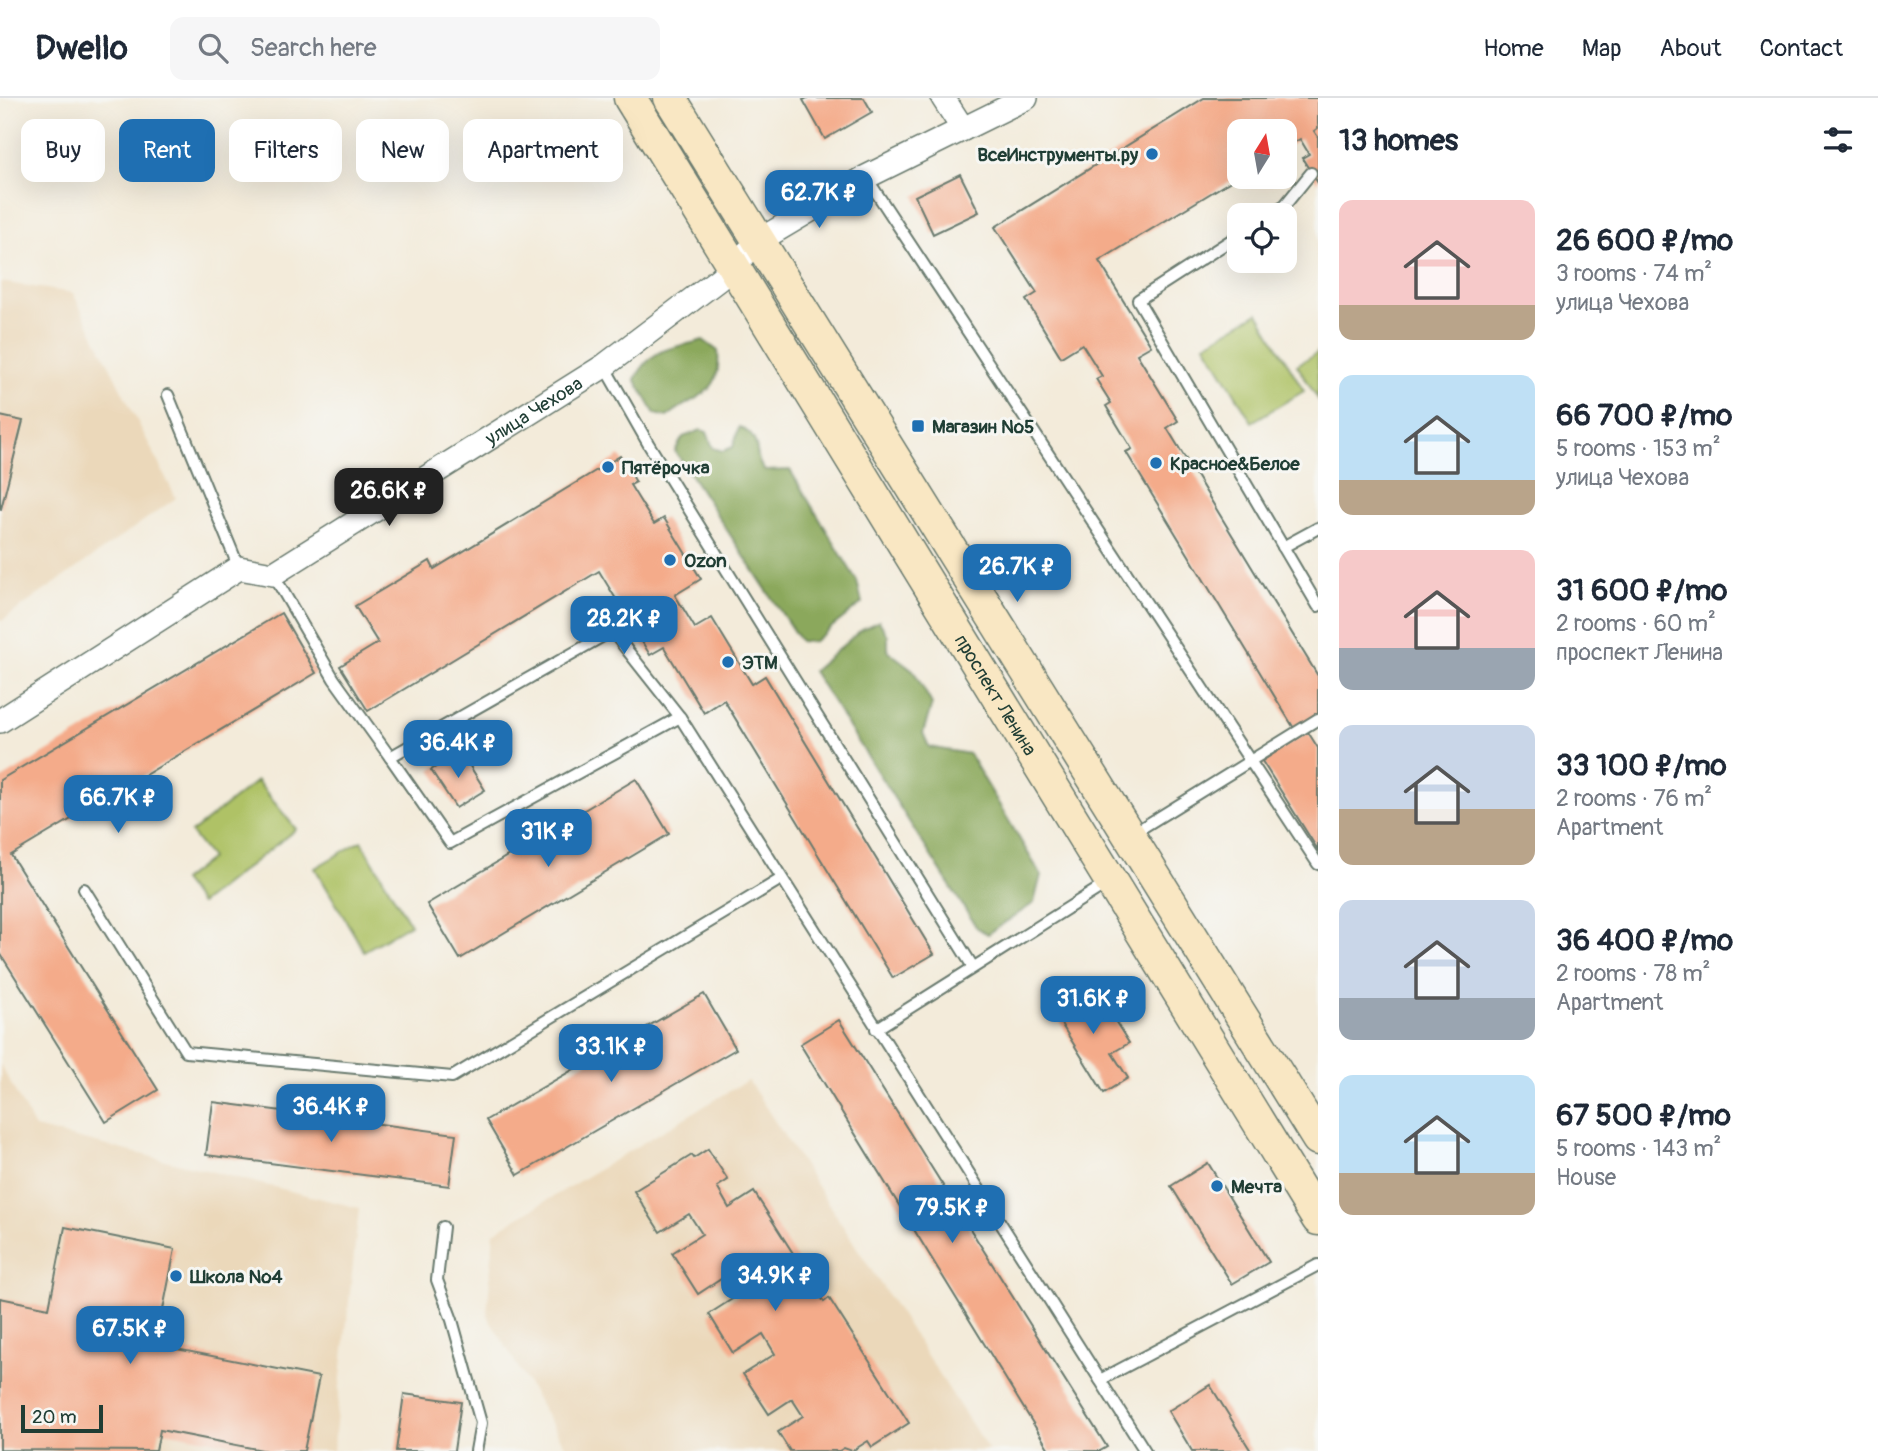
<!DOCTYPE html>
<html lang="en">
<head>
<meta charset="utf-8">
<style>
	body { margin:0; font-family:Pangolin,sans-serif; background:#f6f6f7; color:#1f2937; height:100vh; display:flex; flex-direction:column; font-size:26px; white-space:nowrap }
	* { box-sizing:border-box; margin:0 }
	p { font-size:23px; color:#747a83 }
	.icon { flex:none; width:38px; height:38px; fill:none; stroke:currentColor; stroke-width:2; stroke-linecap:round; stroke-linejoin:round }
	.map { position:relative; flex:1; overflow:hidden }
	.panel { display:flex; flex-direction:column; background:#fff; width:560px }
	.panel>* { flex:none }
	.hud { position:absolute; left:21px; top:21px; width:665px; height:63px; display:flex; gap:14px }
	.needle { width:46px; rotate:11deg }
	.fabs { position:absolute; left:1227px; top:21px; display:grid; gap:14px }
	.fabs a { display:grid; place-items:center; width:70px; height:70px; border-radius:14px; background:#fff; box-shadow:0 7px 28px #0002; font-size:35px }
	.scale { position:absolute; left:21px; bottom:18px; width:82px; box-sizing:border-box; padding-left:7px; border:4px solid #1f3d34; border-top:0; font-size:19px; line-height:24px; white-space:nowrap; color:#1f3d34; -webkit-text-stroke:5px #f6f6f2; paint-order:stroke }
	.price { position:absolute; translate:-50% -60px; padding:0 16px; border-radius:14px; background:#1f6fb2; color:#fff; font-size:23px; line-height:46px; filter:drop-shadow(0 2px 4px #0008) }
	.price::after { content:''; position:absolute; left:50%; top:42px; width:21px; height:16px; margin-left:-10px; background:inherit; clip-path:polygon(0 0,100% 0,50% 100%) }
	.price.active { background:#222; color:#fff }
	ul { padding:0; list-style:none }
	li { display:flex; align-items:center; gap:21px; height:175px; padding:0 21px }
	li span { display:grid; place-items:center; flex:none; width:196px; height:140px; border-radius:14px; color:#555 }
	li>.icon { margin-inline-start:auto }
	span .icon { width:84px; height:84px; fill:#fffc; stroke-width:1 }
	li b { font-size:30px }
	h2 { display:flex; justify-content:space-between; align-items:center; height:84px; padding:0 21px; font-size:30px }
	.chip { padding:0 24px; border-radius:14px; background:#fff; box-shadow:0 7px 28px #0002; font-size:24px; line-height:63px }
	.chip.active { background:#1f6fb2; color:#fff }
	header { display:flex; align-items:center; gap:42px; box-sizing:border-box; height:98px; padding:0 35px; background:#fff; border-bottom:2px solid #e0e1e3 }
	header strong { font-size:33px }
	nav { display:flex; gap:38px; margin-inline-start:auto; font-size:24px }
	.search { width:490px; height:63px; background:#f6f6f7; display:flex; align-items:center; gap:18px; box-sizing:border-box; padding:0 24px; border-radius:14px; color:#747a83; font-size:26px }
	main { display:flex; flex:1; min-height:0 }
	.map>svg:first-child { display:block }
</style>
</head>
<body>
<header>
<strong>Dwello</strong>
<div class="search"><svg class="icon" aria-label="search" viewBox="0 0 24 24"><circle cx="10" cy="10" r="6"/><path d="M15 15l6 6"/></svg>Search here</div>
<nav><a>Home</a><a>Map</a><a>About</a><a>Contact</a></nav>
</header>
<main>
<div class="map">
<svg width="1318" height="1353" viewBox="0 0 1318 1353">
	<rect width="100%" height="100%" fill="#f6f6f2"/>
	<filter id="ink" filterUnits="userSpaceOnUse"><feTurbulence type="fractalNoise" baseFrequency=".0143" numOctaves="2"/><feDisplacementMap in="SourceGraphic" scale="14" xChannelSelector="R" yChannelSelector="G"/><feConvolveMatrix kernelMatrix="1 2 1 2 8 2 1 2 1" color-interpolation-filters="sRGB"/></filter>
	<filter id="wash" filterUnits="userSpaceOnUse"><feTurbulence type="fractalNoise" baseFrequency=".00686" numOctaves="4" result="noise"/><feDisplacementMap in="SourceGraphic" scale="28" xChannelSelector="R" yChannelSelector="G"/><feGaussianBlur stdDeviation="1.57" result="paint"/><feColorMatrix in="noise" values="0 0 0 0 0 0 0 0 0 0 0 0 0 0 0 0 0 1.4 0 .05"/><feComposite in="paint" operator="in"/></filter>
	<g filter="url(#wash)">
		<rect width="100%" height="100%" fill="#f3ebda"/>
		<!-- built -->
		<g fill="#ebd8ba">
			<path d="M0 184 73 195 176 400 0 524Z"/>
			<path d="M0 966 35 1030 359 1110 333 1353H0Z"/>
			<path d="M748 982 989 1353H568L487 1217 494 1134Z"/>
		</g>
		<!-- green -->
		<g fill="#afc266" stroke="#67804d" stroke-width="2">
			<path d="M1258 215 1304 293 1252 324 1205 246Z"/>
			<path d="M1318 254V301L1297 267Z"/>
			<path d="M257 683 296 731 200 806 182 783 211 760 191 735Z"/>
			<path d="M361 743 410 826 364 853 315 770Z"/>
		</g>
		<!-- forest -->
		<g fill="#8ba85b" stroke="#557248" stroke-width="2">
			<path d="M703 242 718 253C722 300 697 294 667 319L655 316 635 281C654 247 670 252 703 242Z"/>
			<path d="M739 329C765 340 751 359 765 373L790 372 857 483 862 505 813 544 800 543 675 353 683 339 701 332 707 334 713 350 723 353 733 349Z"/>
			<path d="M879 523 888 538V553L913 572 932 606 923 635 929 649 969 656 1041 777 1034 805 988 836 977 830 813 573 862 531Z"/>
		</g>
		<g id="blocks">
			<!-- building -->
			<g fill="#f4ab8a">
				<path d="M807 0H864L872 14 825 41 803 2Z"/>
				<path d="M1204 0H1318V30L1314 33 1318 39V85L1302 60 1309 56 1300 41 1284 50V33H1239V78L1099 163 1151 248 1137 256 1178 323 1167 330 1318 578V618L1295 632 1126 354 1132 351 1106 308 1111 305 1096 281 1102 278 1082 246 1061 259 1026 202 1037 195 995 129Z"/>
				<path d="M960 76 979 114 933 136 915 98Z"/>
				<path d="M0 318 23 323 1 411 0 410Z"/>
				<path d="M620 358 636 384 630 387 654 426 664 420 701 481 675 497 695 530 712 520 752 586 765 578 934 856 893 880 724 602 704 615 664 549 650 557 599 473 368 613 340 568 378 545 355 508 430 463 434 471Z"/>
				<path d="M281 515 316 575 11 757 158 992 106 1024 0 855V682Z"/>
				<path d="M1308 634 1318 650V752L1262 663Z"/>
				<path d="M461 654 485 692 456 710 431 672Z"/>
				<path d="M636 681 669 736 460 861 427 806Z"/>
				<path d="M1069 891 1079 908 1098 896 1129 945 1112 955 1128 980 1104 995 1047 903Z"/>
				<path d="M704 896 736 951 518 1077 486 1022Z"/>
				<path d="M839 922 1107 1349 1100 1353H1050L800 946Z"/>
				<path d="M213 1004 456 1036 449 1088 206 1057Z"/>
				<path d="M708 1051 728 1082 717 1089 729 1110 754 1094 824 1204 829 1200 909 1325 872 1349 868 1343 852 1353 844 1350 839 1353H790L778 1334 803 1318 792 1301 769 1316 743 1276 775 1256 763 1236 733 1255 709 1216 740 1196 727 1177 698 1196 672 1155 702 1136 689 1116 660 1134 634 1093 692 1057 694 1060Z"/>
				<path d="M1208 1065 1269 1164 1232 1186 1171 1088Z"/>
				<path d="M65 1129 175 1151 156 1247 319 1279 304 1353H267L160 1332 156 1353 0 1352V1200L49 1210Z"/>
				<path d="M1210 1287 1251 1353H1192L1168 1313Z"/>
				<path d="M404 1296 461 1304 454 1353H396Z"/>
			</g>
		</g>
	</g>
	<g filter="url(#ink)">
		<use href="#blocks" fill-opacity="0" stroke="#697a6e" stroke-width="2"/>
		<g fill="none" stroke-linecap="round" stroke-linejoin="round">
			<!-- lane casing -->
			<g stroke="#697a6e" stroke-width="14">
				<g id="lane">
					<path d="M866 79 1318 766"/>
					<path d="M1269 117 1285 107 1311 75"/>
					<path d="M1239 137 1138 202 1318 508"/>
					<path d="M604 268 649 347 973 869"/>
					<path d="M168 297 239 470"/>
					<path d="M1283 449 1318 430"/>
					<path d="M273 476 334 581 390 659 612 533 680 619 1145 1353"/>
					<path d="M390 659 450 745 680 619"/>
					<path d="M1132 736 1318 621"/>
					<path d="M84 791 186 954 452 979 781 781"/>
					<path d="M876 931 1109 784"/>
					<path d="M443 1129 437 1182 452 1222 481 1325 476 1353"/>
					<path d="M1100 1282 1318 1167"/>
				</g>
			</g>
			<!-- street casing -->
			<g stroke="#697a6e" stroke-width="26">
				<g id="street">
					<path d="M943 0 963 31"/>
					<path id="s1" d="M0 623 239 470 273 476 604 268 719 181 760 142 866 79 1026 0"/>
				</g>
			</g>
			<!-- secondary casing -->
			<g stroke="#697a6e" stroke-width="35">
				<g id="secondary">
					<path id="s2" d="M630 0 1318 1121"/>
					<path d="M670 0 1318 1041"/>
				</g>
			</g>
			<!-- lane -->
			<use href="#lane" stroke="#fff" stroke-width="10"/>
			<!-- street -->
			<use href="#street" stroke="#fff" stroke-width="23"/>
			<!-- secondary -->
			<use href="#secondary" stroke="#f9e7c3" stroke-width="32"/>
		</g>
	</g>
	<!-- markers -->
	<g fill="#1f6fb2" stroke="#f6f6f2" stroke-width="2.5">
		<circle cx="1152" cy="56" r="7"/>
		<rect x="911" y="321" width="14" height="14" rx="3.5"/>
		<circle cx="1156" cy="365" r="7"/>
		<circle cx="608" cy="369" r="7"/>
		<circle cx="670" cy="462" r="7"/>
		<circle cx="728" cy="564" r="7"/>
		<circle cx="1217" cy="1088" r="7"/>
		<circle cx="176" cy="1178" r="7"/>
	</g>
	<g text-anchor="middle" stroke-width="6" stroke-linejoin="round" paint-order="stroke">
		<!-- poi labels -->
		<g font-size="19" font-weight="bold" fill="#1f3d34" stroke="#f6f6f2" text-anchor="start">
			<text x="1138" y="63" text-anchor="end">ВсеИнструменты.ру</text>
			<text x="932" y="335">Магазин №5</text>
			<text x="1170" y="372">Красное&amp;Белое</text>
			<text x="622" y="376">Пятёрочка</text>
			<text x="684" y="469">Ozon</text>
			<text x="742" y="571">ЭТМ</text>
			<text x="1231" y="1095">Мечта</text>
			<text x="190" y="1185">Школа №4</text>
		</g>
		<!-- street labels -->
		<g font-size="19" fill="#1f3d34" stroke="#f6f6f2">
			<text dy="7" stroke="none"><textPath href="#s1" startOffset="626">улица Чехова</textPath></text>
			<text dy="7" stroke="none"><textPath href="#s2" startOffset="700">проспект Ленина</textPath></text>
		</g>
	</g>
</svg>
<div class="fabs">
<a><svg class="needle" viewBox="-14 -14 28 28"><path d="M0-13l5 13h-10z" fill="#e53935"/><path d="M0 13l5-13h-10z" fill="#747a83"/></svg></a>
<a><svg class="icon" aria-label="locate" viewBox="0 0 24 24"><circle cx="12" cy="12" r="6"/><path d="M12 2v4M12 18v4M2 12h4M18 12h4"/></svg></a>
</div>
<div class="scale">20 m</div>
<b class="price" style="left:819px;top:132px">62.7K ₽</b>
<b class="price active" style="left:389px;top:430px">26.6K ₽</b>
<b class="price" style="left:1017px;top:506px">26.7K ₽</b>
<b class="price" style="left:624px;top:558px">28.2K ₽</b>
<b class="price" style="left:458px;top:682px">36.4K ₽</b>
<b class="price" style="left:118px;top:737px">66.7K ₽</b>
<b class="price" style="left:548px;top:771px">31K ₽</b>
<b class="price" style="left:1093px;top:938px">31.6K ₽</b>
<b class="price" style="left:611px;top:986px">33.1K ₽</b>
<b class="price" style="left:331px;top:1046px">36.4K ₽</b>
<b class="price" style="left:952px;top:1147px">79.5K ₽</b>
<b class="price" style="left:775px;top:1215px">34.9K ₽</b>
<b class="price" style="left:130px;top:1268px">67.5K ₽</b>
<div class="hud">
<a class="chip">Buy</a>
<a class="chip active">Rent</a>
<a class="chip">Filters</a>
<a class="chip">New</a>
<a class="chip">Apartment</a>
</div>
</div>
<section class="panel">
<h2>13 homes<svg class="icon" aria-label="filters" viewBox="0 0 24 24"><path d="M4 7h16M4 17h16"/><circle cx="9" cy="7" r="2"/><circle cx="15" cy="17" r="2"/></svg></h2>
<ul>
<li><span style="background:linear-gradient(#f6c9c9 75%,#b9a48a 0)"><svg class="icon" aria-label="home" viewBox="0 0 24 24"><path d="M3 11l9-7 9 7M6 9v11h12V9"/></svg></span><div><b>26 600 ₽/mo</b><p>3 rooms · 74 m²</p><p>улица Чехова</p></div></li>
<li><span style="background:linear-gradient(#bfe0f5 75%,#b9a48a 0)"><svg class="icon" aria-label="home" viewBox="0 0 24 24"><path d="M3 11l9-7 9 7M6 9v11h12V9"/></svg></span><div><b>66 700 ₽/mo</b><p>5 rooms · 153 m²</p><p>улица Чехова</p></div></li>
<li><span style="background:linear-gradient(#f6c9c9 70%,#9aa5b1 0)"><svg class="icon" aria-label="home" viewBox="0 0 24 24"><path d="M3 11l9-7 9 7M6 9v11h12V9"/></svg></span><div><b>31 600 ₽/mo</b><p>2 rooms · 60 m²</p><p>проспект Ленина</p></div></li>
<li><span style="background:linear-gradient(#c9d6e8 60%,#b9a48a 0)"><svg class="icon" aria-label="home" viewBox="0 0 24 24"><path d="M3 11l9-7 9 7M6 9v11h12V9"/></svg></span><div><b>33 100 ₽/mo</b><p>2 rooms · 76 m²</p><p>Apartment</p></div></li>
<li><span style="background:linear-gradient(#c9d6e8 70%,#9aa5b1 0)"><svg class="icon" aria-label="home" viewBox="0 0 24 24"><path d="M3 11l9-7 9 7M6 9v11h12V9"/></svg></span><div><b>36 400 ₽/mo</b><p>2 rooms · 78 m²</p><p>Apartment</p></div></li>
<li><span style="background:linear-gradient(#bfe0f5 70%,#b9a48a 0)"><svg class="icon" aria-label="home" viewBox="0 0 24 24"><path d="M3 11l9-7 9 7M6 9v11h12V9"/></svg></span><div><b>67 500 ₽/mo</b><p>5 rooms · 143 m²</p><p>House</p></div></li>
</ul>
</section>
</main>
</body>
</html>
